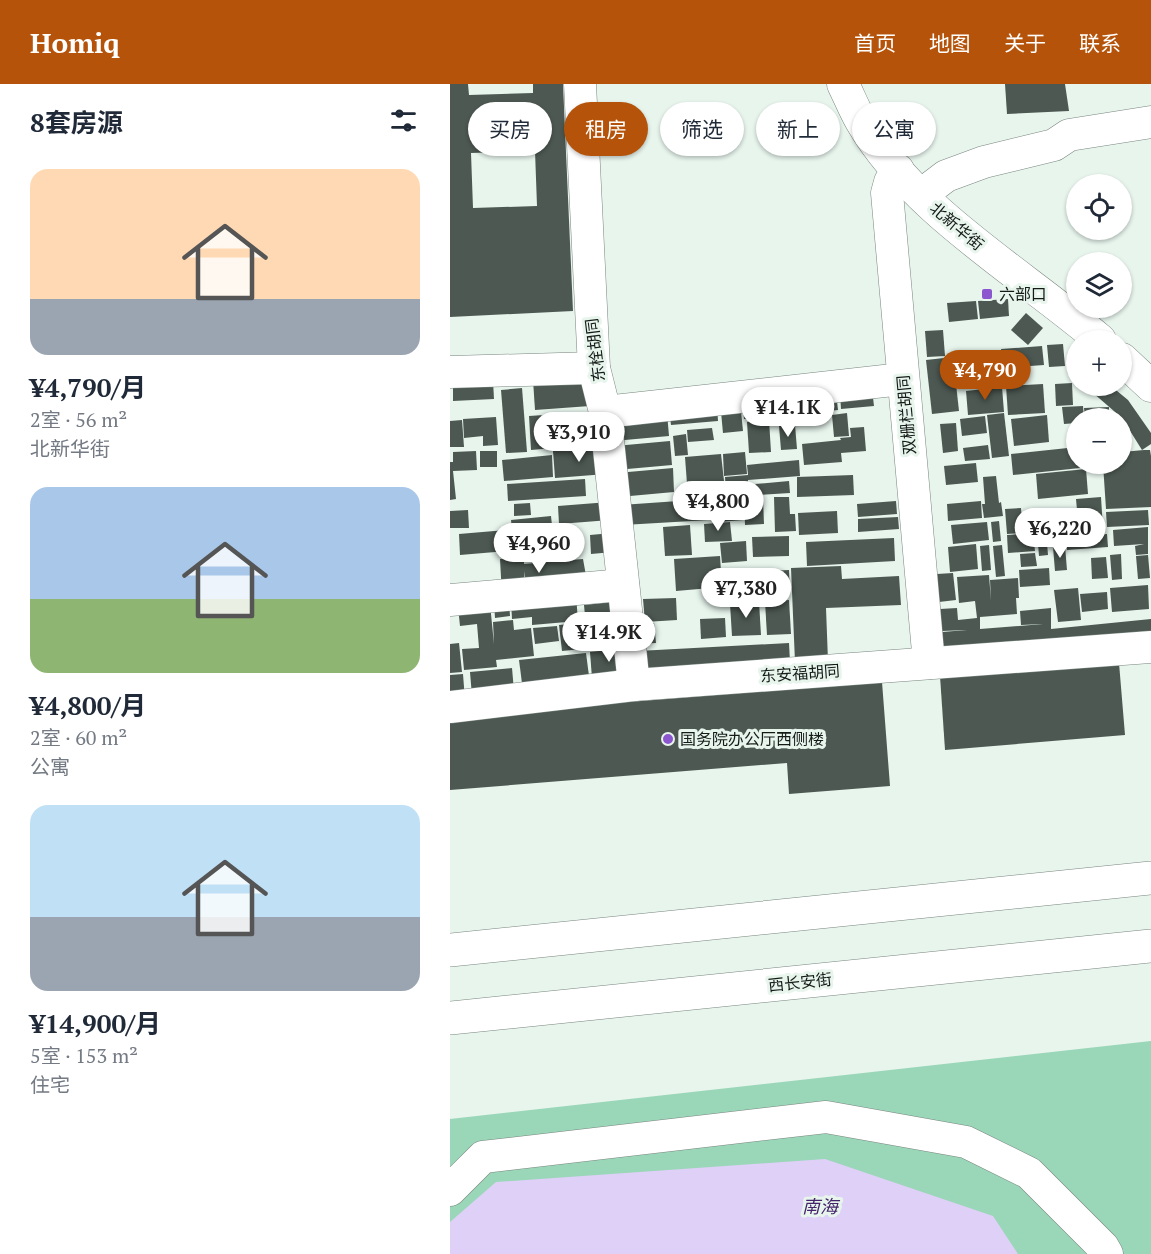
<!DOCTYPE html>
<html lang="zh">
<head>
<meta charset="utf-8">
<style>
	body { margin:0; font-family:"PT Serif","Noto Sans SC",serif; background:#f2f2f3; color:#1f2937; height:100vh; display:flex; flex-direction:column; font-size:22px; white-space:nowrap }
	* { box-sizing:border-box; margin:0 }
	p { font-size:20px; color:#747a83 }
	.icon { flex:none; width:33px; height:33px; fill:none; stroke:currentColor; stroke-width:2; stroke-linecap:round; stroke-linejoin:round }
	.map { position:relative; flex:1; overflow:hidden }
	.sheet { display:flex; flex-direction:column; background:#fff; width:450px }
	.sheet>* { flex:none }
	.guide { position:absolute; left:18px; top:18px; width:570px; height:54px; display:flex; gap:12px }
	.controls { position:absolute; left:616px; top:90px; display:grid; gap:12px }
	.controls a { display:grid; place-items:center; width:66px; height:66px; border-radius:50%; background:#fff; box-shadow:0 2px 4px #0004; font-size:30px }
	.price { position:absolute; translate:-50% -51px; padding:0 14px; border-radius:21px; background:#fff; color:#222; font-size:20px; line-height:39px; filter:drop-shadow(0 2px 3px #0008) }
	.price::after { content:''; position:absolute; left:50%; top:36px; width:18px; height:14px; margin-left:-9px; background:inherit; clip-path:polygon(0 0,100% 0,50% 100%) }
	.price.current { background:#b45309; color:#fff }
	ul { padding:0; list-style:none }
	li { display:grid; align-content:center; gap:12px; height:318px; padding:0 30px }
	li span { display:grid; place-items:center; height:186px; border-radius:18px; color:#555 }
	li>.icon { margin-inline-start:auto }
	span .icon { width:108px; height:108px; fill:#fffc; stroke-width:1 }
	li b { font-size:26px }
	h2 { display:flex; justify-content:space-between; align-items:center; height:72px; padding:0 30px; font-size:26px }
	.chip { padding:0 21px; border-radius:27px; background:#fff; box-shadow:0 2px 4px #0004; font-size:21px; line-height:54px }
	.chip.current { background:#b45309; color:#fff }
	header { display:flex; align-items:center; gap:36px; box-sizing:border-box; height:84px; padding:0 30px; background:#b45309; color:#fff }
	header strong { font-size:28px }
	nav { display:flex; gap:33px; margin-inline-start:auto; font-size:21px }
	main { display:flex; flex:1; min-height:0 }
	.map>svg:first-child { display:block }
</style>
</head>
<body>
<header>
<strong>Homiq</strong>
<nav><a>首页</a><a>地图</a><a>关于</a><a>联系</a></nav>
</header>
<main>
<section class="sheet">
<h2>8套房源<svg class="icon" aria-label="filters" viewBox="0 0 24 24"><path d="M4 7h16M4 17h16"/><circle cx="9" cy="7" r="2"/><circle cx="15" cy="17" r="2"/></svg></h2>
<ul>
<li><span style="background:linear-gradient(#ffd9b3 70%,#9aa5b1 0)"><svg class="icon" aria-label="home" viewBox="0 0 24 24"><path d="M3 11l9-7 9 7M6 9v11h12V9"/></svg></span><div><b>¥4,790/月</b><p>2室 · 56 m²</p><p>北新华街</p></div></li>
<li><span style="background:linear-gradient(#a9c7e8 60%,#8fb573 0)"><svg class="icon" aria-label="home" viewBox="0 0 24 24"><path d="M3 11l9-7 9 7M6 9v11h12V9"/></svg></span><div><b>¥4,800/月</b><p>2室 · 60 m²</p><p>公寓</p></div></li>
<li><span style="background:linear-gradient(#bfe0f5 60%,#9aa5b1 0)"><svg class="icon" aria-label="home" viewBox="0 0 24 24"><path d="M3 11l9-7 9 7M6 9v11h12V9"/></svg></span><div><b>¥14,900/月</b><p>5室 · 153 m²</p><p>住宅</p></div></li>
</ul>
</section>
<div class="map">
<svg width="701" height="1170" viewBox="0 0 701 1170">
	<rect width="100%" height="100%" fill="#e7f5ed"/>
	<!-- green -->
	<path fill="#9ad6b8" d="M701 957V1170H0V1035Z"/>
	<!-- water -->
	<path fill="#ded0f7" d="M375 1075 543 1132 568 1170H0V1138L46 1098Z"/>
	<!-- building -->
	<g fill="#4d5852" fill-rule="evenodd">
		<path d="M0 0H18L19 11 83 9V0H113L123 227 0 233ZM85 67 87 122 23 124 21 69Z"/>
		<path d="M555 0H615L619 27 557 30Z"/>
		<path d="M558 215 559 232 530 235 528 217Z"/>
		<path d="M526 217 528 235 499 238 497 219Z"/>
		<path d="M576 229 593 244 578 261 561 246Z"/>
		<path d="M493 246 495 272 477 273 475 247Z"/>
		<path d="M613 260 615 282 599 283 597 261Z"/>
		<path d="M592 262 594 281 553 284 551 265Z"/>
		<path d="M549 269 551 286 514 290 512 273Z"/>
		<path d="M503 273 509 327 482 330 476 276Z"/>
		<path d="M138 293 140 322 85 326 83 296Z"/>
		<path d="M43 297 44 315 3 317V299Z"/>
		<path d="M622 299 623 321 606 322 605 300Z"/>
		<path d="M593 300 595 329 558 331 556 302Z"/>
		<path d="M635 302H661L678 316 701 349V360L692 366 672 334Z"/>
		<path d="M552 303 554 328 518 331 516 307Z"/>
		<path d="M72 304 77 368 56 369 51 306Z"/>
		<path d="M422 305 424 322 391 325 390 308Z"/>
		<path d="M386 309 388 326 360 329 359 311Z"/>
		<path d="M335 314 337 332 294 335 293 317Z"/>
		<path d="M267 320 268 337 221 341 219 324Z"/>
		<path d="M633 322 634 334H627V339L614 340 612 323Z"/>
		<path d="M659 323V334H635L634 324Z"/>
		<path d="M152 327 154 352 103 355 104 364 81 366 79 332Z"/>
		<path d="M291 327 293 347 273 349 271 328Z"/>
		<path d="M217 329 219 352 164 357 162 334Z"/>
		<path d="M397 329 399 352 384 353 382 331Z"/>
		<path d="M554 329 559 372 542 374 537 331Z"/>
		<path d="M597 331 599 358 564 362 561 335Z"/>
		<path d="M535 332 537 349 512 352 510 335Z"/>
		<path d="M46 333 48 361 33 362V352L14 354 13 335Z"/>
		<path d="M12 336 14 363H0V337Z"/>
		<path d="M319 336 321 368 299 369 297 338Z"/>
		<path d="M506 339 508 367 493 369 490 340Z"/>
		<path d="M345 341 347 365 331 366 329 342Z"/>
		<path d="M414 343 416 367 391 369 392 378 354 381 352 360 391 356 390 354 401 353 400 344Z"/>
		<path d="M262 344 264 356 238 358 237 346Z"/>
		<path d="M236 350 238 371 225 372 223 352Z"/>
		<path d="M220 357 222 381 166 386 165 362Z"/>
		<path d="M538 361 540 375 515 377 513 364Z"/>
		<path d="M627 363V380H649V382L563 391 561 370Z"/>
		<path d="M154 364 156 390 105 394 103 367Z"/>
		<path d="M694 366H700L701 372V423L656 425 653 380H672V368Z"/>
		<path d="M26 367 27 386 3 387 6 415 0 416V378H3V368Z"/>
		<rect x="30" y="367" width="17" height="16"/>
		<path d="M295 368 297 390 274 392 273 370Z"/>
		<path d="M271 370 274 397 237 400 235 373Z"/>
		<path d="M102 371 103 393 54 397 52 376Z"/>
		<path d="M349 376 350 392 298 396V409L276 410 275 393 298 391 297 381Z"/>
		<path d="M526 379 528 398 496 401 494 382Z"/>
		<path d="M223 384 224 408 169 413 167 389Z"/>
		<path d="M636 385 638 410 588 415 586 390Z"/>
		<path d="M403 391 404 411 347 413V393Z"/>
		<path d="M546 392 549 419 551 418 553 432 534 434 532 420H535L533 393Z"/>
		<path d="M135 395 136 412 58 417 57 400Z"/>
		<path d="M339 397 340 409 306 411 305 400Z"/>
		<path d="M324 413H339L340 430H345L346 447 325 448Z"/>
		<path d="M651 413 653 445 629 447 626 415Z"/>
		<path d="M313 414 314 440 295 441 294 415Z"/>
		<path d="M257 415 259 436 173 441 171 421Z"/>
		<path d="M292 415 294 436 269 438 268 417Z"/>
		<path d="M446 417 447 430 408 433 407 420Z"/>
		<path d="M531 417 532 434 498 437 497 420Z"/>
		<path d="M159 418 160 436 109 440 108 422Z"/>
		<path d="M80 419 81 431 64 432V420Z"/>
		<path d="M571 424 573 449 557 450 555 425Z"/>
		<path d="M18 426 19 444H0V427Z"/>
		<path d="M698 426 699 441 657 443 656 428Z"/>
		<path d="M387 427 388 449 349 451 348 429Z"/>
		<path d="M101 432 105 469 65 473 61 436Z"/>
		<path d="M448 433 449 445 408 448V435Z"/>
		<path d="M549 437 551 457 543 458 541 438Z"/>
		<path d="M280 438 282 457 255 458 254 440Z"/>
		<path d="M537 438 539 456 503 460 501 441Z"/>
		<path d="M240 441 242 471 215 472 213 443Z"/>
		<path d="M698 443V470L686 471 685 462 694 460 664 462 663 446Z"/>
		<path d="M56 446 57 467 10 471 9 450Z"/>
		<path d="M614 446 615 458 603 459 602 447Z"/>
		<path d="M596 447 598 471 589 472 587 448Z"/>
		<path d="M162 449 163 468 141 470 140 451Z"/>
		<path d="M583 449 585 467 558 469 557 451Z"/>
		<path d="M657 450 658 463 617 466 616 454Z"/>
		<path d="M339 452V472L303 473 302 453Z"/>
		<path d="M444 454 445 477 357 482 356 458Z"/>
		<path d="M296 457 297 477 272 479 270 459Z"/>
		<path d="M526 460 528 485 500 488 498 463Z"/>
		<path d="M539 461 541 486 532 487 530 462Z"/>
		<path d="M552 461 555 492 546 493 543 462Z"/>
		<path d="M615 462 617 486 605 487 603 463Z"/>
		<path d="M585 469 587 482 571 483 570 470Z"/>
		<path d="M671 470 672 495 662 496 660 471Z"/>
		<path d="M698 471 700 494 688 495 686 472Z"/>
		<path d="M270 472 272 503 226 507 224 475Z"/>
		<path d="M656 473 658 494 642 495 641 474Z"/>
		<path d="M74 474V480L133 475 137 497 77 503 74 487 76 510 52 511 50 475Z"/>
		<path d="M391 482 392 495 449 492 451 521 376 524 378 577 345 578 341 484Z"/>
		<path d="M599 484 600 501 570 503 569 486Z"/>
		<path d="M339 486 340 511 292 514 291 488Z"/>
		<path d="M503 489 506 516 489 518 487 490Z"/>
		<path d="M539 491 541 517 540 496 568 494 569 514H566L567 530 530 533V545L593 540 571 541 570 527 601 524V545L701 535V554L494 570 492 548 517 546 492 547 490 525 507 524 508 536 527 534 525 517 509 519 507 493Z"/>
		<path d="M698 501 699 525 662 528 660 504Z"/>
		<path d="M628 504 631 536 608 538 604 506Z"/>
		<path d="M657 508 658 525 632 528 630 510Z"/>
		<path d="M126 511 128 537 82 541V533L62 535 61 517Z"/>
		<path d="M226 514 227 536 195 538 193 515Z"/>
		<path d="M339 516 341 550 317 551 315 518Z"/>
		<path d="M171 517 173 540 136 543 134 521Z"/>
		<path d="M59 518 60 532 45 534 44 519Z"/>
		<path d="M309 518 311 551 282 552 280 520Z"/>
		<path d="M40 520 44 560 43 538 63 536 64 546 81 544 84 572 46 576 47 583 14 586 12 565 29 564 27 540 10 542 8 523Z"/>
		<path d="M275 534 276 553 251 555 250 535Z"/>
		<path d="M130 539 132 565 112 567 109 541Z"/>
		<path d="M204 539 206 559 188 560 186 540Z"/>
		<path d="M173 541 176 563 158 565 156 542Z"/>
		<path d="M107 542 109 557 85 560 83 544Z"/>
		<path d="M145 544 147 566 139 567 136 545Z"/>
		<path d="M9 559 12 588 0 589V560Z"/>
		<path d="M339 559 340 578 189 587 188 567Z"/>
		<path d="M176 564 179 590 142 594 140 568Z"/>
		<path d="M136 569 139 592 73 607 69 576Z"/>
		<path d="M669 579 675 651 495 666 490 592Z"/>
		<path d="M62 584 64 607 22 612 20 588Z"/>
		<path d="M13 590 15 616 0 617V591Z"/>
		<path d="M432 598 440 702 339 710 337 679 0 706V632Z"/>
	</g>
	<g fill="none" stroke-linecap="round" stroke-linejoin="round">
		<!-- minor casing -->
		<g stroke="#79867f" stroke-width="33">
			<g id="minor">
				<path d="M130 0 144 284 155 328 184 601"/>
				<path d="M393 0C399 12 404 25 411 37 462 126 573 190 650 256"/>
				<path d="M448 86 440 98 437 109 479 579"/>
				<path d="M471 111 496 92 534 78 604 61 619 51 701 38"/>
				<path d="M672 275 701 302"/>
				<path d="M0 288 144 284"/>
				<path d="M155 328 452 295"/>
				<path d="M0 516 173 501"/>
				<path d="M0 623 184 601 701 563"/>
				<path d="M0 1106 33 1073 376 1033 516 1058 579 1089 653 1163 657 1170"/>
			</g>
		</g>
		<!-- highway casing -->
		<g stroke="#79867f" stroke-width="34">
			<g id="highway">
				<path d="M0 866 701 794"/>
				<path d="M0 934 701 862"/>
			</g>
		</g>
		<!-- minor -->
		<use href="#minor" stroke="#fff" stroke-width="32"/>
		<!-- highway -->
		<use href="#highway" stroke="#fff" stroke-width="33"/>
	</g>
	<!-- markers -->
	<g fill="#8c56cf" stroke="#e7f5ed" stroke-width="2">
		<rect x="531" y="204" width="12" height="12" rx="3"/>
		<circle cx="218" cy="655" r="6"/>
	</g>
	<g text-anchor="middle" stroke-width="6" stroke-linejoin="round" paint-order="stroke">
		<!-- street labels -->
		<g font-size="16" fill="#151a17" stroke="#e7f5ed">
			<text transform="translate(507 142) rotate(40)" y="6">北新华街</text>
			<text transform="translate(145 266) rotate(-97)" y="6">东栓胡同</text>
			<text transform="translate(456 331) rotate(-95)" y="6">双栅栏胡同</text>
			<text transform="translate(350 589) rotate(-4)" y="6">东安福胡同</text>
			<text transform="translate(350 898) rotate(-6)" y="6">西长安街</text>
		</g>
		<!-- poi labels -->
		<g font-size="16" fill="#151a17" stroke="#e7f5ed" text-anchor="start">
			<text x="549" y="216">六部口</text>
			<text x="230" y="661">国务院办公厅西侧楼</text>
		</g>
		<!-- water labels -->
		<g font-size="18" font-style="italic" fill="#45246c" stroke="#e7f5ed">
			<text x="370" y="1129">南海</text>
		</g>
	</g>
</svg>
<div class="controls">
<a><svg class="icon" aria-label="locate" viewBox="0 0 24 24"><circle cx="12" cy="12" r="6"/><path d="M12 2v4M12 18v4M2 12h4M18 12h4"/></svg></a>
<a><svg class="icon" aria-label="layers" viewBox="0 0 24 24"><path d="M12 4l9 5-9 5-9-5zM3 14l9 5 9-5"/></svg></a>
<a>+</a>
<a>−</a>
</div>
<b class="price current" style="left:535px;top:317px">¥4,790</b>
<b class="price" style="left:338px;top:354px">¥14.1K</b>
<b class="price" style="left:129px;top:379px">¥3,910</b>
<b class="price" style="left:268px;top:448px">¥4,800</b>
<b class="price" style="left:610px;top:475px">¥6,220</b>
<b class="price" style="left:89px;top:490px">¥4,960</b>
<b class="price" style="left:296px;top:535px">¥7,380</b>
<b class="price" style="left:159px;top:579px">¥14.9K</b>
<div class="guide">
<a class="chip">买房</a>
<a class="chip current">租房</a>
<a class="chip">筛选</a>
<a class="chip">新上</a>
<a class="chip">公寓</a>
</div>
</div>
</main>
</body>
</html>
